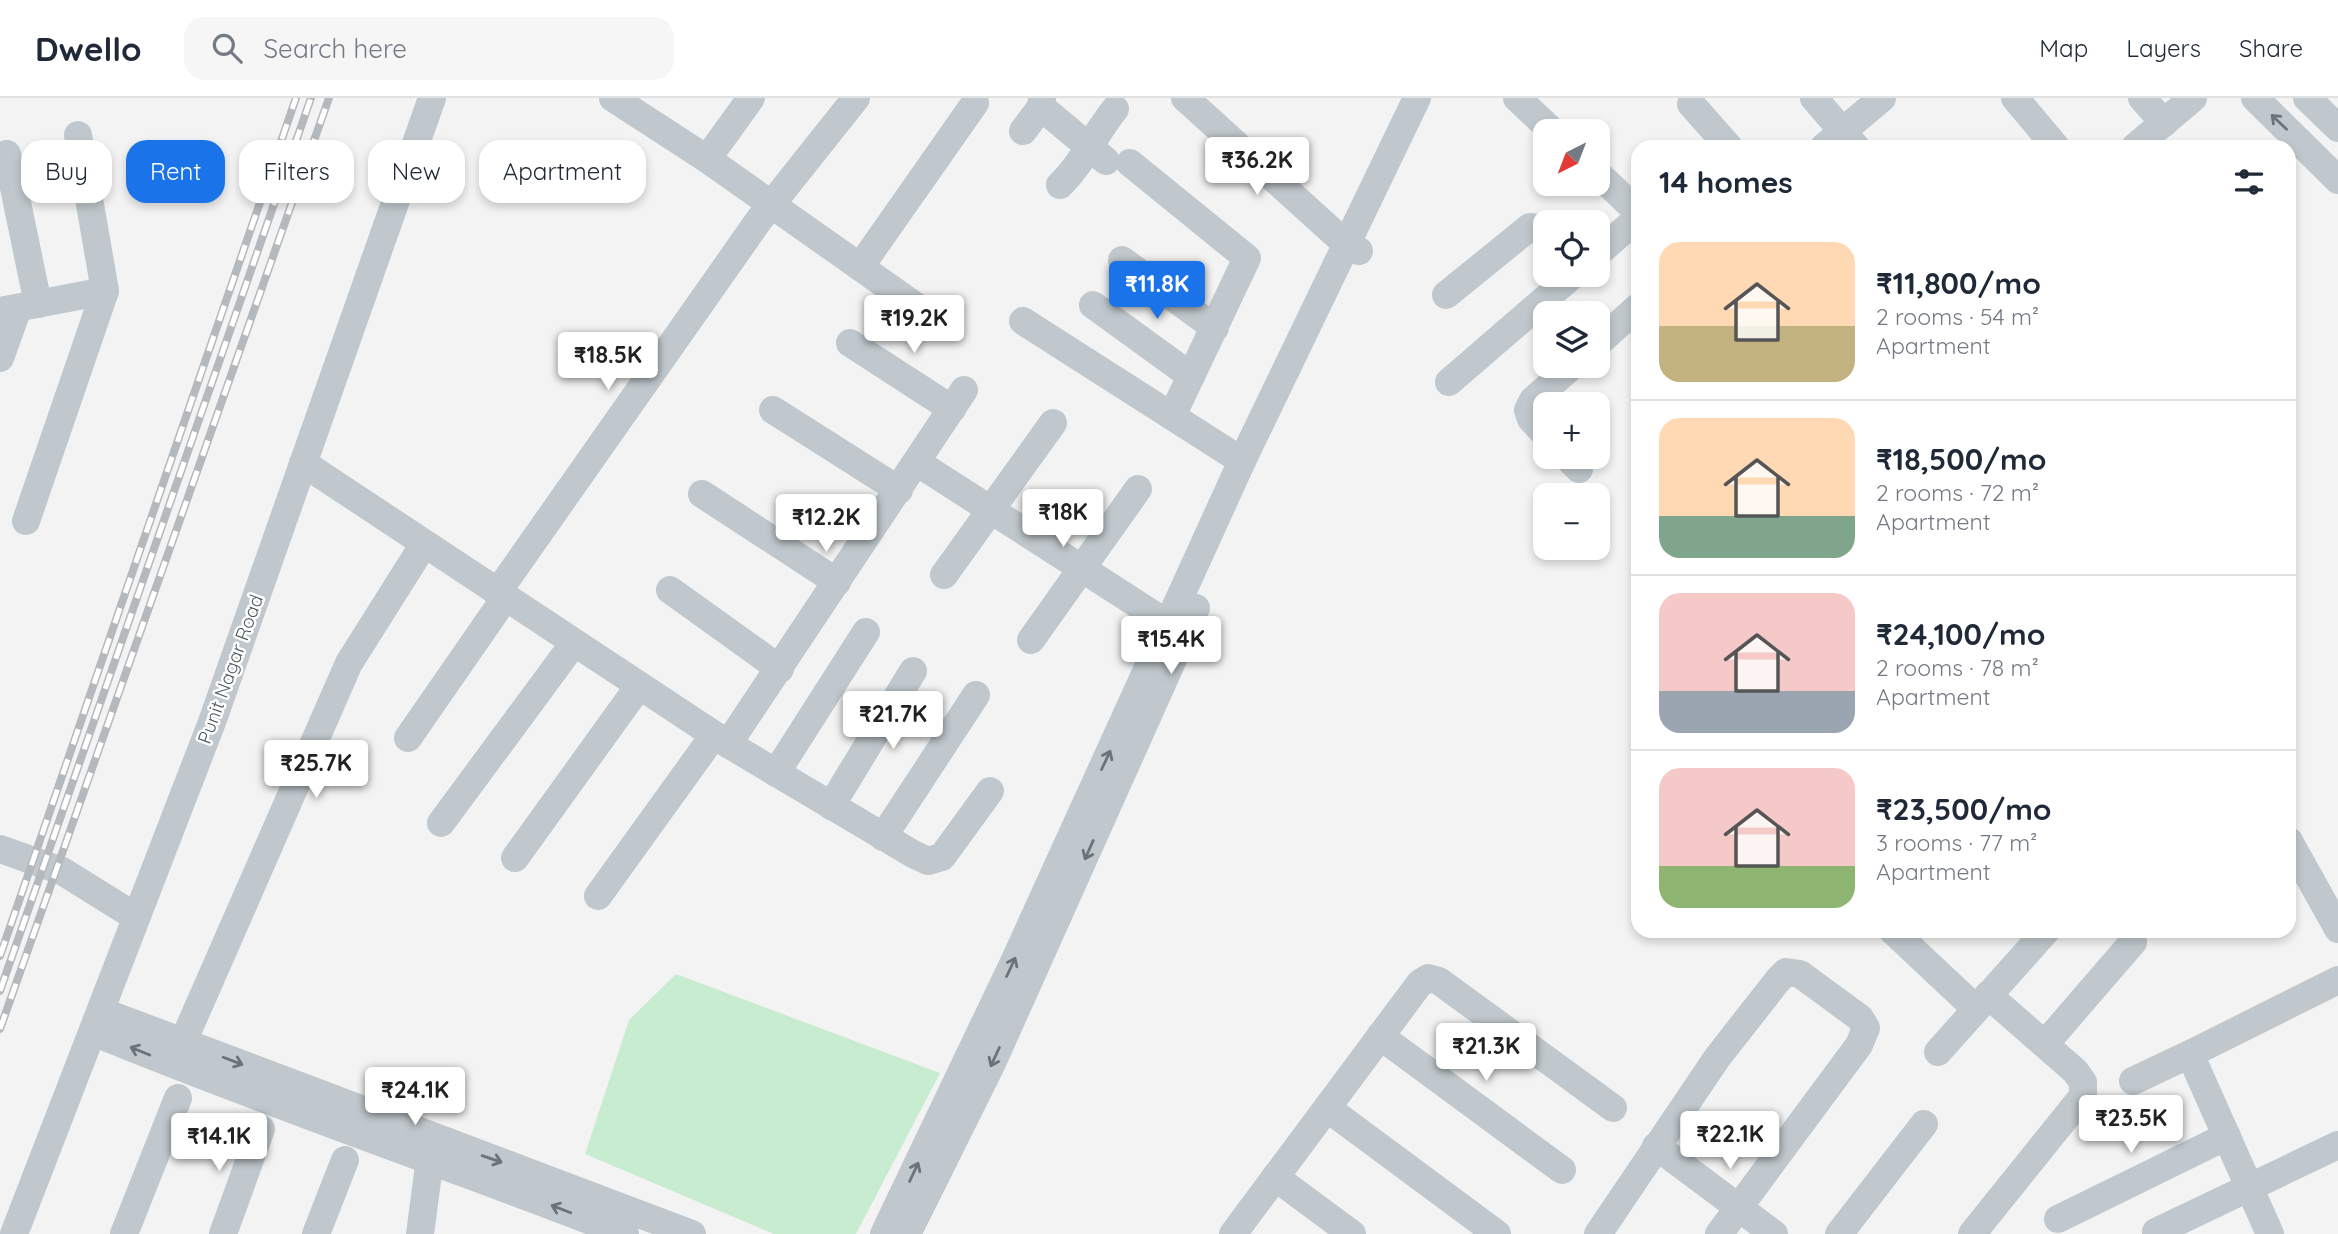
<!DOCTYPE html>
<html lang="en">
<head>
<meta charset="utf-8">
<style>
	body { margin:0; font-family:Quicksand,sans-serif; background:#f6f6f7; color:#1f2937; height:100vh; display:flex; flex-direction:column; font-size:26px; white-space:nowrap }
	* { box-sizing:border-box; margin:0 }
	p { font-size:23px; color:#747a83 }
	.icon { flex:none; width:38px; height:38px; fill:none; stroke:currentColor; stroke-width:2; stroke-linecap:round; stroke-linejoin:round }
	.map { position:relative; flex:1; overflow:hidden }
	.sheet { position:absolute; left:1631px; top:42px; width:665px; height:798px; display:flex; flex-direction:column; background:#fff; border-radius:21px; box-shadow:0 4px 10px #0003 }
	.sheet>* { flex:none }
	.guide { position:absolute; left:21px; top:42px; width:665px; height:63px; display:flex; gap:14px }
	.needle { width:46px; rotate:222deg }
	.controls { position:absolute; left:1533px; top:21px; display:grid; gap:14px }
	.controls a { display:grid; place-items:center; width:77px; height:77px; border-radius:14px; background:#fff; box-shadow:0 4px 10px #0003; font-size:35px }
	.price { position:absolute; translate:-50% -60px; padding:0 16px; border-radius:7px; background:#fff; color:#222; font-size:23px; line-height:46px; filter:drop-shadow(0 2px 4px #0008) }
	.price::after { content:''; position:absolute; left:50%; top:42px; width:21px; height:16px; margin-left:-10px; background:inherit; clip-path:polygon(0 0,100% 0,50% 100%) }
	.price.on { background:#1a73e8; color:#fff }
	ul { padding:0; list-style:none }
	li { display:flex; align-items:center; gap:21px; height:175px; padding:0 28px }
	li+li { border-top:2px solid #e0e1e3 }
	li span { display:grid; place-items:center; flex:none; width:196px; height:140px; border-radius:21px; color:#555 }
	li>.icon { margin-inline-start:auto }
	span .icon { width:84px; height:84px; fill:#fffc; stroke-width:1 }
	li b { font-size:30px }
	h2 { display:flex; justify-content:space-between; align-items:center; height:84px; padding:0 28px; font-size:30px }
	.tag { padding:0 24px; border-radius:21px; background:#fff; box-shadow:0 4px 10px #0003; font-size:24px; line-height:63px }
	.tag.on { background:#1a73e8; color:#fff }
	header { display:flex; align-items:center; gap:42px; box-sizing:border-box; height:98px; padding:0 35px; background:#fff; border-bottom:2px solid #e0e1e3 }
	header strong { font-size:33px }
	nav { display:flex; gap:38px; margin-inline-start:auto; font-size:24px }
	.search { width:490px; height:63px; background:#f6f6f7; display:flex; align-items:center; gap:18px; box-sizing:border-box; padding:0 24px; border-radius:21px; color:#747a83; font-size:26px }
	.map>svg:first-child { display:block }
</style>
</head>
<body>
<header>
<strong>Dwello</strong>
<div class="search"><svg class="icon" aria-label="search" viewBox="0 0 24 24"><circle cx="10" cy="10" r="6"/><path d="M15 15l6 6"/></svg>Search here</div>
<nav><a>Map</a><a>Layers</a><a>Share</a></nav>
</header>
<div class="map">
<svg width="2338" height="1136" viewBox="0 0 2338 1136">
	<rect width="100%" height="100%" fill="#f4f3f3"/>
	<!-- green -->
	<path fill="#c7ecd0" d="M676 876 940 975 856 1136H774L585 1056 629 922Z"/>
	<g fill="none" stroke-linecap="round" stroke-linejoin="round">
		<!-- path -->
		<path stroke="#82c79b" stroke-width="3.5" stroke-dasharray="5 3.5" stroke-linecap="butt" d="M2289 616 2292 612"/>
		<!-- minor -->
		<g stroke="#c0c8cd" stroke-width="28">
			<path d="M613 0 707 61 931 219"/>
			<path d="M1042 0 1041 9 1106 63"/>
			<path d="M1185 0 1345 145 1359 153"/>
			<path d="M1517 0 1552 33"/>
			<path d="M1814 0 1856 49"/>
			<path d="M2015 0 2056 49"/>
			<path d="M2142 0 2164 25"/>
			<path d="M2255 0 2338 82"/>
			<path d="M2307 0 2338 30"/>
			<path d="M1691 6 1729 49"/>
			<path d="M1023 33 1041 9"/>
			<path d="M1824 49 1882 0"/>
			<path d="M2135 49 2193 0"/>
			<path d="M7 56 38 206"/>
			<path d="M707 61 751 0"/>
			<path d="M1130 65 1247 160 1172 318"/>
			<path d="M1598 76 1638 114"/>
			<path d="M1060 87C1085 62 1094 37 1115 11"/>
			<path d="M1598 155 1638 120"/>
			<path d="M1122 162 1215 230"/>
			<path d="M860 169 975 5"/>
			<path d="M1446 197 1530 129 1545 131"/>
			<path d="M1093 207 1191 278"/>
			<path d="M0 213 105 193"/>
			<path d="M1023 223 1242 363"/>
			<path d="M850 245 952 311"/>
			<path d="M1598 245 1638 209"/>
			<path d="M0 260 18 210"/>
			<path d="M1449 284 1573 177"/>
			<path d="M773 312 899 392"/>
			<path d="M1545 336 1531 321 1528 312 1533 302 1572 268"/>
			<path d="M1567 359 1579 371"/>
			<path d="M303 365 728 646 913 756 928 763 942 759 990 693"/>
			<path d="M918 365 1168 526"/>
			<path d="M702 396 837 484"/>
			<path d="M26 423 105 193 78 37"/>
			<path d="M944 477 1053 325"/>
			<path d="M670 492 780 571"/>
			<path d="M497 495 759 122 856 0"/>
			<path d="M1031 542 1138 391"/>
			<path d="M408 640 505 500"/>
			<path d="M728 646 964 292"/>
			<path d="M776 675 866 534"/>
			<path d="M831 708 913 573"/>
			<path d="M441 725 574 545"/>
			<path d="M883 739 976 597"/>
			<path d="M2289 743 2338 831"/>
			<path d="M0 751 62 773 136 819"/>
			<path d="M515 760 639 588"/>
			<path d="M598 798 714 637"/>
			<path d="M1893 833 1976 911"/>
			<path d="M101 913 692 1136"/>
			<path d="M93 934C268 1006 448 1067 625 1136"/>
			<path d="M1380 938 1562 1072"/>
			<path d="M183 944 349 565 424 446"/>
			<path d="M2045 946 2133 844"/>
			<path d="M1938 954 2046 833"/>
			<path d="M2133 983 2190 956"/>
			<path d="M1327 1010 1497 1136"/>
			<path d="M1656 1048 1774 1136"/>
			<path d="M1275 1079 1352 1136"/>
			<path d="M2058 1121 2227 1038"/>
			<path d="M2156 1134 2338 1047"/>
			<path d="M14 1136 212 624 432 0"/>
			<path d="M124 1136 178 1000"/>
			<path d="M223 1136 261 1031"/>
			<path d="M316 1136 345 1062"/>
			<path d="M420 1136 430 1060 437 1043"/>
			<path d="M884 1136 1014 864 1242 363 1417 0"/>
			<path d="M907 1136 992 965 1196 510"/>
			<path d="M1233 1136 1420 885 1428 880 1439 883 1613 1010"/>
			<path d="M1598 1136 1717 960 1778 882 1786 874 1800 876 1860 920 1866 930 1859 947 1719 1136"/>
			<path d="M1839 1136 1924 1026"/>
			<path d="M1972 1136 2083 998V984L2075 973 1988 897"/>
			<path d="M2270 1136 2190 956 2338 882"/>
		</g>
		<!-- rail casing -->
		<g stroke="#b5b9bc" stroke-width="8">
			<g id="rail">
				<path d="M0 858 296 0"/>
				<path d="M0 893 311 0"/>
				<path d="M0 931 329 0"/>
			</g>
		</g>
		<!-- rail -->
		<use href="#rail" stroke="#fff" stroke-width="5" stroke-dasharray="16" stroke-linecap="butt"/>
	</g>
	<!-- one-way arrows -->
	<defs><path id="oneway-shaft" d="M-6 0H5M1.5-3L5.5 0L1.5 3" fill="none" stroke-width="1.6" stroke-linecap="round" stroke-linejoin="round" transform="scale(1.75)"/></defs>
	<g stroke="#69747a">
		<use href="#oneway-shaft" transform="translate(2279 24) rotate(-136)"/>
		<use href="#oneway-shaft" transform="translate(1106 662) rotate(-65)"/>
		<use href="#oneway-shaft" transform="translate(1089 752) rotate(114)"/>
		<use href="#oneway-shaft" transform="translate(1011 869) rotate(-65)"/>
		<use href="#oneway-shaft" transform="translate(140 953) rotate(-158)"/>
		<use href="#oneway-shaft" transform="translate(995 959) rotate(115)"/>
		<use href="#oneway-shaft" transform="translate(233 963) rotate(21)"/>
		<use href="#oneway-shaft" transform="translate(492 1061) rotate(19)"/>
		<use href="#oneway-shaft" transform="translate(914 1074) rotate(-65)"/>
		<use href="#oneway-shaft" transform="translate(561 1111) rotate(-159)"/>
	</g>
	<g text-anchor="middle" stroke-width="5" stroke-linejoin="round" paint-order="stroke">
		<!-- street labels -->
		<g font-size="19" fill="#4c585e" stroke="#fff">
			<text transform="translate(230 571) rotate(-70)" y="7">Punit Nagar Road</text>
		</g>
	</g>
</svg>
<div class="controls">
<a><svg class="needle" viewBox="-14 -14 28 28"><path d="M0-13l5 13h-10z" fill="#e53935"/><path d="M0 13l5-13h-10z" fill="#747a83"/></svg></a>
<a><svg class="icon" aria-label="locate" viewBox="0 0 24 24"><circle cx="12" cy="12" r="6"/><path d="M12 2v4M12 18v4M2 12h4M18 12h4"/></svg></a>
<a><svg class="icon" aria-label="layers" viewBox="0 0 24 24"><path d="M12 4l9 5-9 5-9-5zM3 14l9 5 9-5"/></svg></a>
<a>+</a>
<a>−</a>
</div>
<b class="price" style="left:1257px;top:99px">₹36.2K</b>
<b class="price on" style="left:1157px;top:223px">₹11.8K</b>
<b class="price" style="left:914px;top:257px">₹19.2K</b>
<b class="price" style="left:608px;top:294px">₹18.5K</b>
<b class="price" style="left:1063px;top:451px">₹18K</b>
<b class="price" style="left:826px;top:456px">₹12.2K</b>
<b class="price" style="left:1171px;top:578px">₹15.4K</b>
<b class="price" style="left:893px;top:653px">₹21.7K</b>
<b class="price" style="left:316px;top:702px">₹25.7K</b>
<b class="price" style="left:1486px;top:985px">₹21.3K</b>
<b class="price" style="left:415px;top:1029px">₹24.1K</b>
<b class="price" style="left:2131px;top:1057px">₹23.5K</b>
<b class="price" style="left:1730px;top:1073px">₹22.1K</b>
<b class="price" style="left:219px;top:1075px">₹14.1K</b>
<div class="guide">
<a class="tag">Buy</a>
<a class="tag on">Rent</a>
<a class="tag">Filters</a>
<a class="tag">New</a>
<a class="tag">Apartment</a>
</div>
<section class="sheet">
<h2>14 homes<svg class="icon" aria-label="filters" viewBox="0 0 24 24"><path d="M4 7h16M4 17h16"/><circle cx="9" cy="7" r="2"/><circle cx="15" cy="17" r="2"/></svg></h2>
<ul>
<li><span style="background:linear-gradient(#ffd9b3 60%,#c2b280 0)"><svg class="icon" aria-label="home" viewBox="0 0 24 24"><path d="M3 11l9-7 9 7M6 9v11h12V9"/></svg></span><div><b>₹11,800/mo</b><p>2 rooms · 54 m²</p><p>Apartment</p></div></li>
<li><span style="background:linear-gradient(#ffd9b3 70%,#7fa58c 0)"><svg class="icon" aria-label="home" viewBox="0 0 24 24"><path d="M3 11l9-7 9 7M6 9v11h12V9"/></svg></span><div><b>₹18,500/mo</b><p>2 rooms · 72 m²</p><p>Apartment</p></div></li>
<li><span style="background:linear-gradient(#f6c9c9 70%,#9aa5b1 0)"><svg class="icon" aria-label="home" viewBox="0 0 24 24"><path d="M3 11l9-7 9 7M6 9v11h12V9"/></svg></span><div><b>₹24,100/mo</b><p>2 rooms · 78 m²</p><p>Apartment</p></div></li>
<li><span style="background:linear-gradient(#f6c9c9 70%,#8fb573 0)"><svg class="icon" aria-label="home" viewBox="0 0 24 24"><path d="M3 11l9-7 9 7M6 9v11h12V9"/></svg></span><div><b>₹23,500/mo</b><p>3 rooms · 77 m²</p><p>Apartment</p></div></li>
</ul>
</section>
</div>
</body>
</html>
